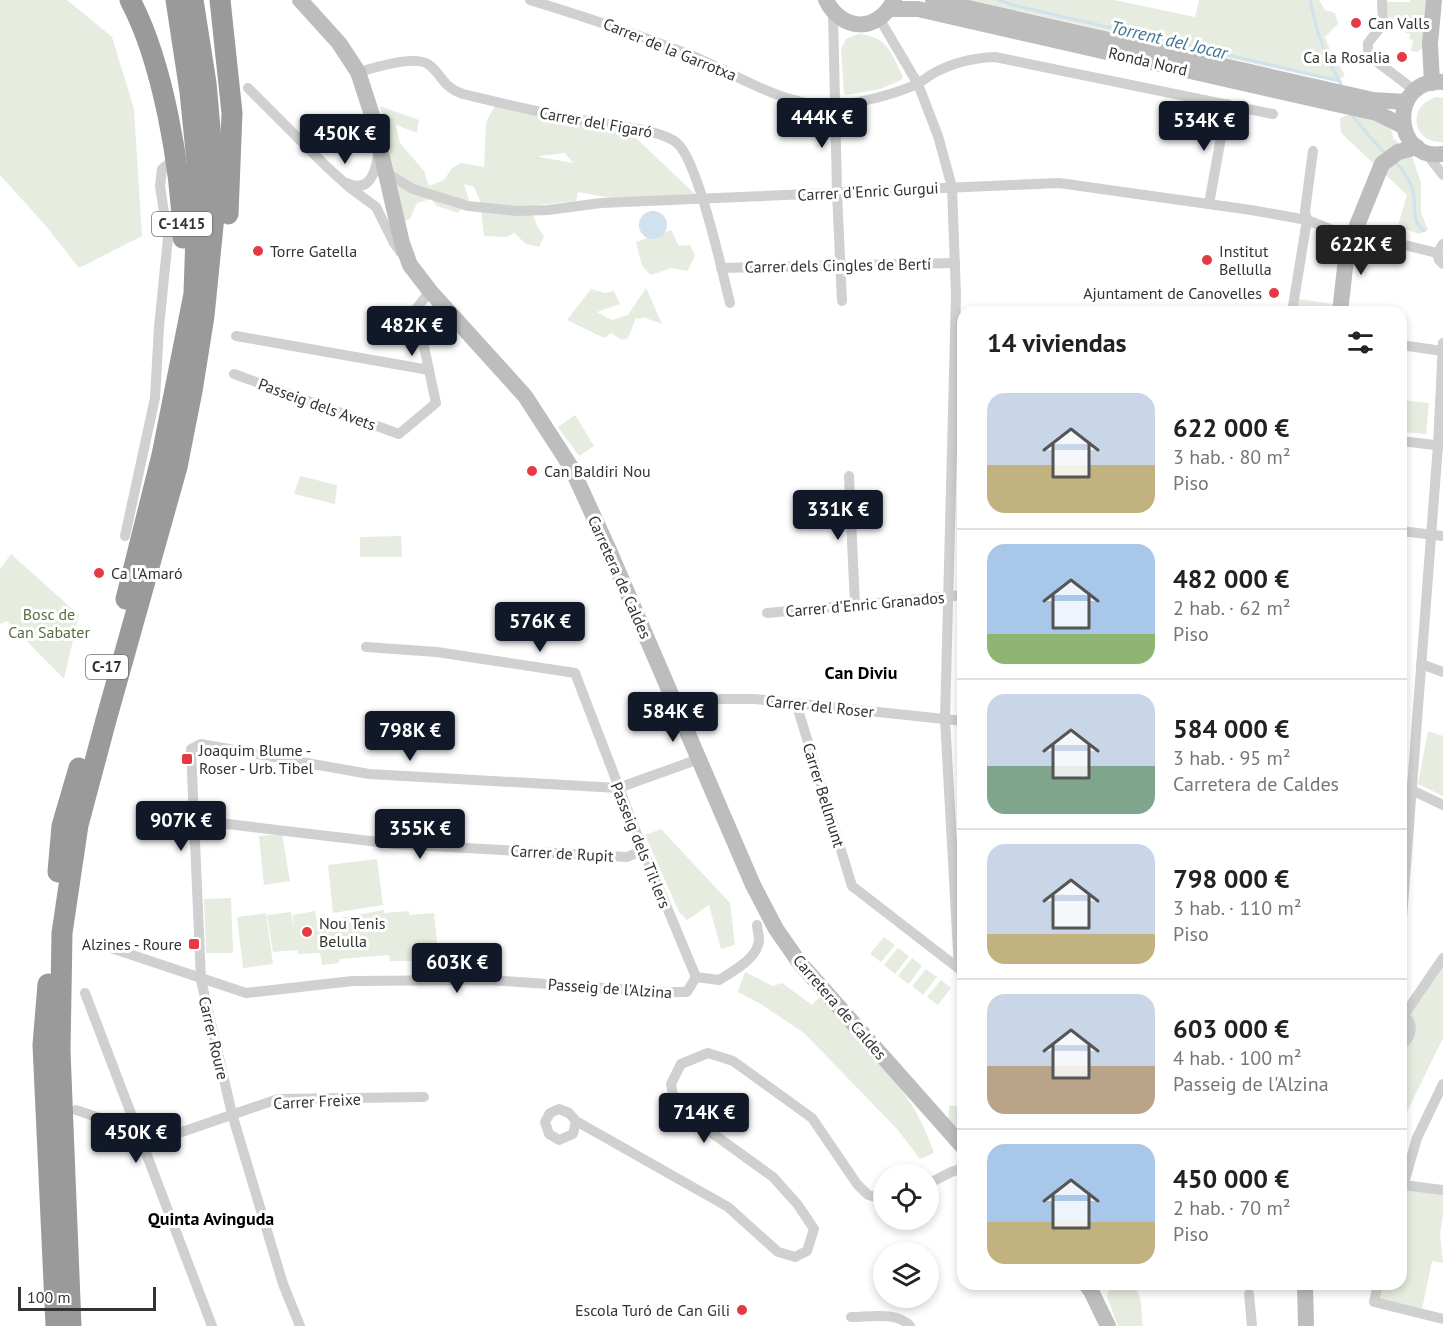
<!DOCTYPE html>
<html lang="es">
<head>
<meta charset="utf-8">
<style>
	body { margin:0; font-family:"PT Sans",sans-serif; background:#f6f6f6; color:#222; height:100vh; display:flex; flex-direction:column; font-size:22px; white-space:nowrap }
	* { box-sizing:border-box; margin:0 }
	p { font-size:20px; color:#767676 }
	.icon { flex:none; width:33px; height:33px; fill:none; stroke:currentColor; stroke-width:2; stroke-linecap:round; stroke-linejoin:round }
	.map { position:relative; flex:1; overflow:hidden }
	.panel { position:absolute; left:957px; top:306px; width:450px; height:984px; display:flex; flex-direction:column; background:#fff; border-radius:18px; box-shadow:0 3px 9px #0003 }
	.panel>* { flex:none }
	.controls { position:absolute; left:873px; top:1164px; display:grid; gap:12px }
	.controls a { display:grid; place-items:center; width:66px; height:66px; border-radius:50%; background:#fff; box-shadow:0 3px 9px #0003; font-size:30px }
	.scale { position:absolute; left:18px; bottom:15px; width:138px; box-sizing:border-box; padding-left:6px; border:3px solid #333; border-top:0; font-size:16px; line-height:21px; white-space:nowrap; color:#333; -webkit-text-stroke:4px #fff; paint-order:stroke }
	.price { position:absolute; translate:-50% -51px; padding:0 14px; border-radius:6px; background:#111827; color:#fff; font-size:20px; line-height:39px; filter:drop-shadow(0 2px 3px #0008) }
	.price::after { content:''; position:absolute; left:50%; top:36px; width:18px; height:14px; margin-left:-9px; background:inherit; clip-path:polygon(0 0,100% 0,50% 100%) }
	.price.selected { background:#222; color:#fff }
	ul { padding:0; list-style:none }
	li { display:flex; align-items:center; gap:18px; height:150px; padding:0 30px }
	li+li { border-top:2px solid #e0e0e0 }
	li span { display:grid; place-items:center; flex:none; width:168px; height:120px; border-radius:18px; color:#555 }
	li>.icon { margin-inline-start:auto }
	span .icon { width:72px; height:72px; fill:#fffc; stroke-width:1 }
	li b { font-size:26px }
	h2 { display:flex; justify-content:space-between; align-items:center; height:72px; padding:0 30px; font-size:26px }
	.map>svg:first-child { display:block }
</style>
</head>
<body>
<div class="map">
<svg width="1443" height="1326" viewBox="0 0 1443 1326">
	<rect width="100%" height="100%" fill="#fff"/>
	<!-- green -->
	<g fill="#e6ecdf" fill-rule="evenodd">
		<path d="M0 0H67L112 37 134 109 142 236 79 268 46 226 0 175Z"/>
		<path d="M970 0H1114L1195 17 1199 0H1319L1325 10 1335 13 1338 24 1325 37 1331 53 1345 75 1336 82Z"/>
		<path d="M1410 0H1428L1425 46 1417 52 1411 51 1413 40 1409 39 1410 34 1405 33 1407 27 1388 21 1387 2H1410Z"/>
		<path d="M858 34C888 36 891 53 903 77L901 80 880 89 846 95 844 93 841 49 846 39Z"/>
		<path d="M1436 97 1443 98V142C1412 144 1406 106 1436 97Z"/>
		<path d="M380 106 419 120 417 133 396 125 400 143 424 171 429 186 444 180 452 168 461 163 484 167 486 122 495 106 639 133 637 139 695 194 612 198 578 192 576 201 537 205 533 214 538 228 544 236 539 247 526 244 514 233 507 237 484 236 480 201 474 187 464 184 469 200 458 213 437 206 431 199 417 203 410 219 404 221 391 164ZM565 153 573 163 540 157V156Z"/>
		<path d="M1348 115C1363 118 1394 119 1393 138L1412 156 1421 183V212L1428 230 1419 234 1398 226 1407 195 1341 133 1340 118Z"/>
		<path d="M671 230 679 246 690 245 695 256 687 271 671 268 651 275 642 266 636 242Z"/>
		<path d="M646 288 662 324 643 317 640 319 636 318 628 338 622 340 611 333 604 338 567 320 591 289 605 293 614 291 620 304 597 312 612 320 628 315Z"/>
		<path d="M1299 299 1333 304V312H1296Z"/>
		<path d="M1401 400 1429 403 1426 434 1401 432Z"/>
		<path d="M575 415 594 446 579 456 558 427Z"/>
		<path d="M300 476 337 485 335 504 294 494Z"/>
		<path d="M401 536 402 557H360V537Z"/>
		<path d="M11 554 79 615 64 679 7 621 0 624V569Z"/>
		<path d="M1428 731 1443 736V796L1418 784Z"/>
		<path d="M661 829 730 903 735 945 721 949 709 905 687 920 679 912 645 835Z"/>
		<path d="M282 834 290 881 264 885 259 836Z"/>
		<path d="M377 859 383 905 333 913 328 865Z"/>
		<path d="M231 898 233 953H206L204 899Z"/>
		<path d="M384 910V913L409 911V915L434 913 439 961H390L389 955 339 959V963L322 965 320 953 298 954 297 950 273 952 267 915 291 912 294 927 293 915 315 911 317 922Z"/>
		<path d="M266 913 273 964 243 968 237 917Z"/>
		<path d="M884 937 895 945 881 962 870 954Z"/>
		<path d="M898 948 909 956 895 974 884 965Z"/>
		<path d="M912 958 922 966 909 984 898 976Z"/>
		<path d="M1443 962V1038L1401 1124V1047L1410 1042 1407 1015Z"/>
		<path d="M926 969 937 977 923 995 912 986Z"/>
		<path d="M745 972 773 986 782 983 812 1005 822 994C864 1043 914 1091 934 1153L920 1159 897 1129 804 1033 759 1003 738 992Z"/>
		<path d="M941 980 951 988 938 1005 927 997Z"/>
		<path d="M949 1106H962L963 1130 948 1123Z"/>
		<path d="M1406 1186 1443 1190V1213L1440 1234 1443 1263 1432 1261 1422 1309 1375 1298 1379 1284H1401V1205Z"/>
		<path d="M1110 1284C1116 1284 1125 1282 1130 1285 1144 1291 1141 1314 1143 1326H1118L1107 1297Z"/>
	</g>
	<!-- water -->
	<circle fill="#cfe2ee" cx="653" cy="225" r="14"/>
	<g fill="none" stroke-linecap="round" stroke-linejoin="round">
		<!-- stream -->
		<g stroke="#cfe2ee" stroke-width="3">
			<path d="M998 0 1017 6 1340 81"/>
			<path d="M1310 0 1317 30 1328 60 1343 88"/>
			<path d="M1351 114 1369 136 1386 154"/>
			<path d="M1395 162C1403 169 1410 181 1413 191 1417 206 1410 219 1424 231"/>
		</g>
		<!-- street -->
		<g stroke="#d0d0d0" stroke-width="10">
			<path d="M530 0C582 16 634 33 685 53 733 71 782 108 835 105 860 103 892 95 915 85 922 82 927 77 934 73 954 62 973 58 995 57L1273 114"/>
			<path d="M1382 0 1383 24 1368 43V50L1372 58 1414 90"/>
			<path d="M833 13 837 192 842 301"/>
			<path d="M879 18 918 84 938 136 952 187 956 295 945 719 959 969"/>
			<path d="M358 72C375 68 413 55 428 64 443 75 441 86 463 94 501 103 538 112 576 119 600 124 660 128 677 143 698 161 722 271 730 303"/>
			<path d="M248 88 326 166 349 187 376 207 394 243 401 253"/>
			<path d="M1425 152 1443 175"/>
			<path d="M385 172 413 189 468 206 517 211 548 210 601 203 1059 183 1251 210 1307 220 1345 235H1364L1437 253"/>
			<path d="M347 183C370 194 376 171 378 154"/>
			<path d="M1209 204 1227 104"/>
			<path d="M1443 244 1437 253 1439 260 1443 264"/>
			<path d="M721 268 955 263"/>
			<path d="M1292 312 1307 220 1305 211 1313 151"/>
			<path d="M236 336 429 370"/>
			<path d="M1401 345 1443 351"/>
			<path d="M234 374 399 434 436 403 416 309 430 291"/>
			<path d="M1401 441 1443 446"/>
			<path d="M849 476 855 605"/>
			<path d="M1401 531 1443 536"/>
			<path d="M125 536 155 398 159 327 168 238 160 186 162 169 175 159"/>
			<path d="M767 613 963 595"/>
			<path d="M366 647 437 652 575 673 643 850 696 977"/>
			<path d="M1421 664 1443 672"/>
			<path d="M796 703 852 886 962 971"/>
			<path d="M679 714 707 700 720 699H754L963 721"/>
			<path d="M1401 785 1443 805"/>
			<path d="M194 820 395 844 627 857 643 850"/>
			<path d="M1401 931 1438 445 1443 343"/>
			<path d="M102 945 246 993 353 981 489 980 662 992H687L696 977"/>
			<path d="M696 977 719 980C733 971 759 958 759 939 759 935 757 929 757 925"/>
			<path d="M85 993 212 1326"/>
			<path d="M1401 1013C1414 1022 1414 1036 1401 1045"/>
			<path d="M1404 1015 1443 958"/>
			<path d="M76 1110 139 1131 173 1135 278 1099 424 1097"/>
			<path d="M576 1121 573 1134 559 1140 549 1134 545 1122 550 1113 559 1109 569 1113 576 1121 728 1207 778 1252 795 1257 807 1251 814 1229 798 1205 773 1177 687 1115 674 1101 671 1084 681 1064 708 1053 733 1061 812 1118 857 1184 868 1195 884 1199"/>
			<path d="M928 1184 951 1172 963 1168"/>
			<path d="M1403 1185 1443 1190"/>
			<path d="M1401 1193 1417 1138 1443 1084"/>
			<path d="M1378 1284 1374 1302 1443 1319"/>
			<path d="M1249 1294 1252 1326"/>
			<path d="M851 1317C870 1317 896 1311 910 1326"/>
			<path d="M300 1326 283 1284 232 1114 201 980 191 749 201 744 369 774 618 788 699 759"/>
		</g>
		<!-- secondary -->
		<g stroke="#bdbdbd" stroke-width="16">
			<path d="M300 0 339 43 358 72 373 118 402 243 410 265 430 291 525 396 571 467 608 548 753 885 776 929 799 962 963 1147"/>
			<path d="M826 0C842 32 878 33 894 0"/>
			<path d="M933 0 1373 100 1406 102"/>
			<path d="M890 9H918L1336 104 1377 113 1403 126"/>
			<path d="M1443 82C1387 78 1393 162 1443 154"/>
			<path d="M1432 83 1430 44 1434 0"/>
			<path d="M1340 312 1347 250 1382 164 1398 152 1417 147"/>
			<path d="M1086 1284 1091 1291 1108 1326"/>
			<path d="M1305 1284 1306 1326"/>
		</g>
		<!-- highway -->
		<g stroke="#9a9a9a" stroke-width="21">
			<path d="M130 0C163 62 181 168 183 238"/>
			<path d="M220 0 232 113 228 214"/>
			<path d="M126 599 162 455 194 294 198 172 190 92 176 0"/>
			<path d="M58 872 62 826 79 768"/>
			<path d="M48 984 43 1045 56 1326"/>
			<path d="M71 1326 60 1051 62 933 78 825 106 720 177 467 192 391 204 316 216 196 206 83 193 0"/>
		</g>
	</g>
	<!-- markers -->
	<g fill="#e63946" stroke="#fff" stroke-width="2">
		<circle cx="1356" cy="23" r="6"/>
		<circle cx="1402" cy="57" r="6"/>
		<circle cx="258" cy="251" r="6"/>
		<circle cx="1207" cy="260" r="6"/>
		<circle cx="1274" cy="293" r="6"/>
		<circle cx="532" cy="471" r="6"/>
		<circle cx="99" cy="573" r="6"/>
		<rect x="181" y="753" width="12" height="12" rx="3"/>
		<circle cx="307" cy="932" r="6"/>
		<rect x="188" y="938" width="12" height="12" rx="3"/>
		<circle cx="742" cy="1310" r="6"/>
	</g>
	<g text-anchor="middle" stroke-width="6" stroke-linejoin="round" paint-order="stroke">
		<!-- shield labels -->
		<g fill="#fff" stroke="#707070" stroke-width="1.5">
			<rect x="152" y="212" width="60" height="24" rx="4.5"/>
			<rect x="86" y="655" width="42" height="24" rx="4.5"/>
		</g>
		<g font-size="15" font-weight="bold" fill="#333">
			<text x="182" y="229">C-1415</text>
			<text x="107" y="672">C-17</text>
		</g>
		<!-- poi labels -->
		<g font-size="16" fill="#333" stroke="#fff" text-anchor="start">
			<text x="1368" y="29">Can Valls</text>
			<text x="1390" y="63" text-anchor="end">Ca la Rosalia</text>
			<text x="270" y="257">Torre Gatella</text>
			<text x="1219" y="257">Institut<tspan x="1219" dy="18">Bellulla</tspan></text>
			<text x="1262" y="299" text-anchor="end">Ajuntament de Canovelles</text>
			<text x="544" y="477">Can Baldiri Nou</text>
			<text x="111" y="579">Ca l'Amaró</text>
			<text x="199" y="756">Joaquim Blume -<tspan x="199" dy="18">Roser - Urb. Tibel</tspan></text>
			<text x="319" y="929">Nou Tenis<tspan x="319" dy="18">Belulla</tspan></text>
			<text x="182" y="950" text-anchor="end">Alzines - Roure</text>
			<text x="730" y="1316" text-anchor="end">Escola Turó de Can Gili</text>
		</g>
		<!-- street labels -->
		<g font-size="16" fill="#333" stroke="#fff">
			<text transform="translate(670 49) rotate(22)" y="6">Carrer de la Garrotxa</text>
			<text transform="translate(1148 61) rotate(13)" y="6">Ronda Nord</text>
			<text transform="translate(596 122) rotate(10)" y="6">Carrer del Figaró</text>
			<text transform="translate(868 191) rotate(-3)" y="6">Carrer d'Enric Gurgui</text>
			<text transform="translate(838 265) rotate(-1)" y="6">Carrer dels Cingles de Bertí</text>
			<text transform="translate(317 404) rotate(20)" y="6">Passeig dels Avets</text>
			<text transform="translate(620 577) rotate(66)" y="6">Carretera de Caldes</text>
			<text transform="translate(865 604) rotate(-5)" y="6">Carrer d'Enric Granados</text>
			<text transform="translate(820 706) rotate(6)" y="6">Carrer del Roser</text>
			<text transform="translate(824 795) rotate(73)" y="6">Carrer Bellmunt</text>
			<text transform="translate(641 845) rotate(68)" y="6">Passeig dels Til·lers</text>
			<text transform="translate(562 853) rotate(3)" y="6">Carrer de Rupit</text>
			<text transform="translate(610 988) rotate(4)" y="6">Passeig de l'Alzina</text>
			<text transform="translate(840 1007) rotate(49)" y="6">Carretera de Caldes</text>
			<text transform="translate(214 1038) rotate(77)" y="6">Carrer Roure</text>
			<text transform="translate(317 1101) rotate(-3)" y="6">Carrer Freixe</text>
		</g>
		<!-- park labels -->
		<g font-size="16" fill="#56703f" stroke="#fff">
			<text x="49" y="620">Bosc de<tspan x="49" dy="18">Can Sabater</tspan></text>
		</g>
		<!-- water labels -->
		<g font-size="18" font-style="italic" fill="#3f7597" stroke="#fff">
			<text transform="translate(1169 40) rotate(13)" y="6">Torrent del Jocar</text>
		</g>
		<!-- neighbourhood labels -->
		<g font-size="18" font-weight="bold" fill="#000" stroke="#fff">
			<text x="861" y="679">Can Diviu</text>
			<text x="211" y="1225">Quinta Avinguda</text>
		</g>
	</g>
</svg>
<div class="controls">
<a><svg class="icon" aria-label="locate" viewBox="0 0 24 24"><circle cx="12" cy="12" r="6"/><path d="M12 2v4M12 18v4M2 12h4M18 12h4"/></svg></a>
<a><svg class="icon" aria-label="layers" viewBox="0 0 24 24"><path d="M12 4l9 5-9 5-9-5zM3 14l9 5 9-5"/></svg></a>
</div>
<div class="scale">100 m</div>
<b class="price" style="left:822px;top:149px">444K €</b>
<b class="price" style="left:1204px;top:152px">534K €</b>
<b class="price" style="left:345px;top:165px">450K €</b>
<b class="price selected" style="left:1361px;top:276px">622K €</b>
<b class="price" style="left:412px;top:357px">482K €</b>
<b class="price" style="left:838px;top:541px">331K €</b>
<b class="price" style="left:540px;top:653px">576K €</b>
<b class="price" style="left:673px;top:743px">584K €</b>
<b class="price" style="left:410px;top:762px">798K €</b>
<b class="price" style="left:181px;top:852px">907K €</b>
<b class="price" style="left:420px;top:860px">355K €</b>
<b class="price" style="left:457px;top:994px">603K €</b>
<b class="price" style="left:704px;top:1144px">714K €</b>
<b class="price" style="left:136px;top:1164px">450K €</b>
<section class="panel">
<h2>14 viviendas<svg class="icon" aria-label="filters" viewBox="0 0 24 24"><path d="M4 7h16M4 17h16"/><circle cx="9" cy="7" r="2"/><circle cx="15" cy="17" r="2"/></svg></h2>
<ul>
<li><span style="background:linear-gradient(#c9d6e8 60%,#c2b280 0)"><svg class="icon" aria-label="home" viewBox="0 0 24 24"><path d="M3 11l9-7 9 7M6 9v11h12V9"/></svg></span><div><b>622 000 €</b><p>3 hab. · 80 m²</p><p>Piso</p></div></li>
<li><span style="background:linear-gradient(#a9c7e8 75%,#8fb573 0)"><svg class="icon" aria-label="home" viewBox="0 0 24 24"><path d="M3 11l9-7 9 7M6 9v11h12V9"/></svg></span><div><b>482 000 €</b><p>2 hab. · 62 m²</p><p>Piso</p></div></li>
<li><span style="background:linear-gradient(#c9d6e8 60%,#7fa58c 0)"><svg class="icon" aria-label="home" viewBox="0 0 24 24"><path d="M3 11l9-7 9 7M6 9v11h12V9"/></svg></span><div><b>584 000 €</b><p>3 hab. · 95 m²</p><p>Carretera de Caldes</p></div></li>
<li><span style="background:linear-gradient(#c9d6e8 75%,#c2b280 0)"><svg class="icon" aria-label="home" viewBox="0 0 24 24"><path d="M3 11l9-7 9 7M6 9v11h12V9"/></svg></span><div><b>798 000 €</b><p>3 hab. · 110 m²</p><p>Piso</p></div></li>
<li><span style="background:linear-gradient(#c9d6e8 60%,#b9a48a 0)"><svg class="icon" aria-label="home" viewBox="0 0 24 24"><path d="M3 11l9-7 9 7M6 9v11h12V9"/></svg></span><div><b>603 000 €</b><p>4 hab. · 100 m²</p><p>Passeig de l'Alzina</p></div></li>
<li><span style="background:linear-gradient(#a9c7e8 65%,#c2b280 0)"><svg class="icon" aria-label="home" viewBox="0 0 24 24"><path d="M3 11l9-7 9 7M6 9v11h12V9"/></svg></span><div><b>450 000 €</b><p>2 hab. · 70 m²</p><p>Piso</p></div></li>
</ul>
</section>
</div>
</body>
</html>
